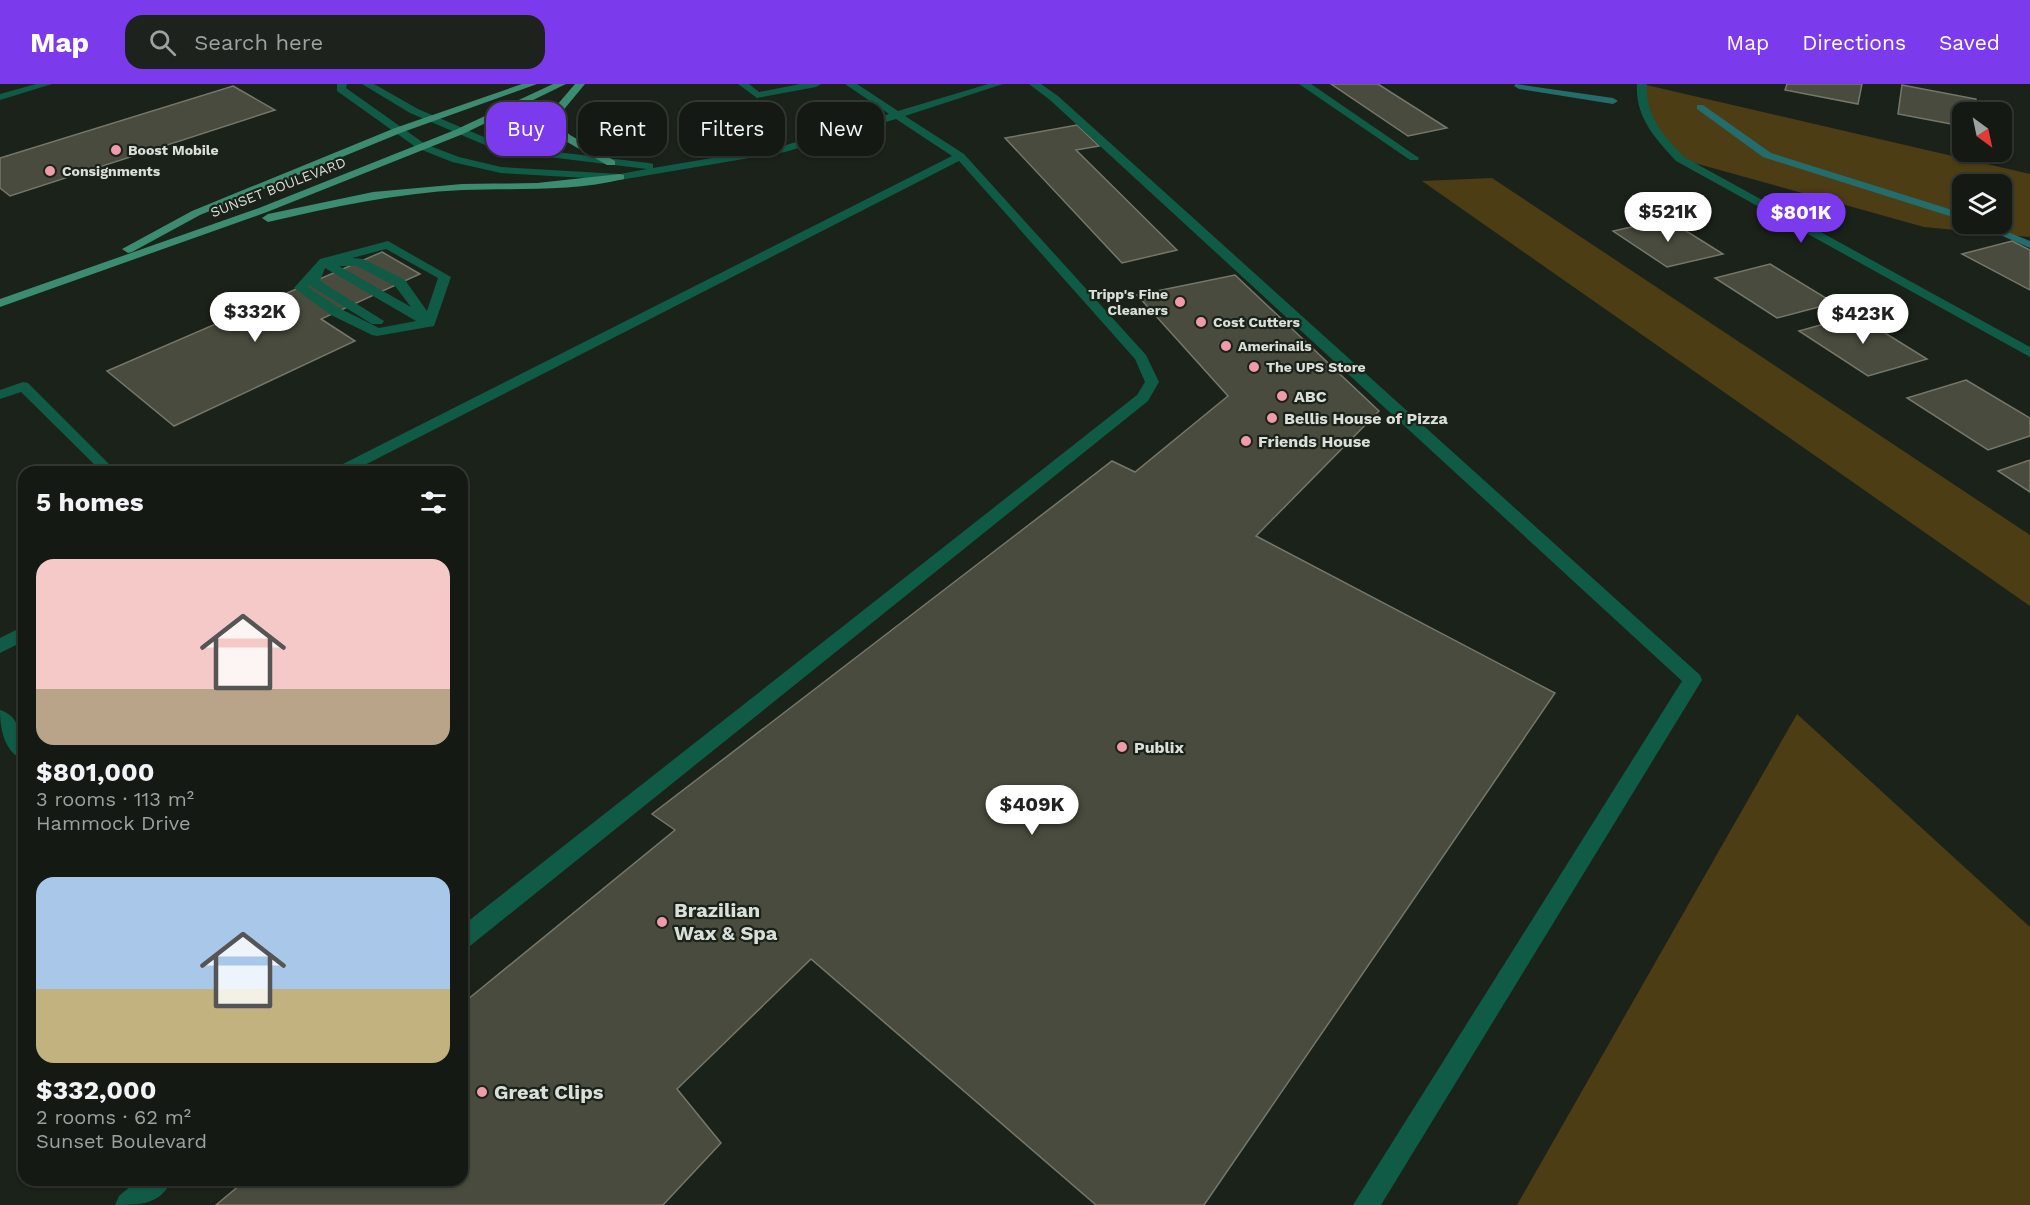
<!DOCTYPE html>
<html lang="en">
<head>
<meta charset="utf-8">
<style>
	body { margin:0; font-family:"Work Sans",sans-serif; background:#1d231c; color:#f1f3f6; height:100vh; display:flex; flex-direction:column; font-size:22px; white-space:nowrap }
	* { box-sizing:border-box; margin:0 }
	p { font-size:20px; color:#9da1a0 }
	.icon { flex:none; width:33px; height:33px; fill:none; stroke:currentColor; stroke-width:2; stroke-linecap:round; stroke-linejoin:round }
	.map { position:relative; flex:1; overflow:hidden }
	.drawer { position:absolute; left:18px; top:382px; width:450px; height:720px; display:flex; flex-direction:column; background:#141a13; border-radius:18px; box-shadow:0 2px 4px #0004,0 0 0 2px #333833 }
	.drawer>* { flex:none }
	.banner { position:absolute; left:486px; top:18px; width:570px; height:54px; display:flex; gap:12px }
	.needle { width:39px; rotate:147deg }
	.fabs { position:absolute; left:1952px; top:18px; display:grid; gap:12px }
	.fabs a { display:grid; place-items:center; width:60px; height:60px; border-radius:12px; background:#141a13; box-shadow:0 2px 4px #0004,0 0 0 2px #333833; font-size:30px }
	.price { position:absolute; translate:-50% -51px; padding:0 14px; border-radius:21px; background:#fff; color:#222; font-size:20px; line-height:39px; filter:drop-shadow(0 2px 3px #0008) }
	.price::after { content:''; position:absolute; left:50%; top:36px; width:18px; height:14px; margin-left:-9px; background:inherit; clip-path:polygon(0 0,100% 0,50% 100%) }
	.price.on { background:#7c3aed; color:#fff }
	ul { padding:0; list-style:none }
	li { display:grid; align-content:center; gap:12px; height:318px; padding:0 18px }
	li span { display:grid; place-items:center; height:186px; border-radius:18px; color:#555 }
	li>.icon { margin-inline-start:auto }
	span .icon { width:108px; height:108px; fill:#fffc; stroke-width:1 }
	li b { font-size:26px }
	h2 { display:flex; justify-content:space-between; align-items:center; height:72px; padding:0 18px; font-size:26px }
	.chip { padding:0 21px; border-radius:18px; background:#141a13; box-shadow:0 2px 4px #0004,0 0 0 2px #333833; font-size:21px; line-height:54px }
	.chip.on { background:#7c3aed; color:#fff }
	header { display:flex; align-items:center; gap:36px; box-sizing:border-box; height:84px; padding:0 30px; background:#7c3aed; color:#fff }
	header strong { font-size:28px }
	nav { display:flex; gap:33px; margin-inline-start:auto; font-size:21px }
	.search { width:420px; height:54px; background:#1d231c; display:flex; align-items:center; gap:15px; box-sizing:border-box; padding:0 21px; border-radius:18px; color:#9da1a0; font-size:22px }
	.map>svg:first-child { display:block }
</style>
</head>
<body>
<header>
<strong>Map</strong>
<div class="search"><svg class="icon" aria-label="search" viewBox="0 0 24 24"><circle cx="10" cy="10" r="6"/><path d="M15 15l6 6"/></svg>Search here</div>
<nav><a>Map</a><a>Directions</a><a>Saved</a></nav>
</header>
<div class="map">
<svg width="2030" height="1121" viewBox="0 0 2030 1121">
	<rect width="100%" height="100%" fill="#1b2219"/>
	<!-- green -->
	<g fill="#4d3d15" fill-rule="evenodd">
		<path d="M1642 0 2030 90V153L1924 143 1680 75 1652 44ZM1962 100H2001V140H1962Z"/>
		<path d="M1492 94 2030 451V522L1422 97Z"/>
		<path d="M1797 630 2030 843V1121H1517Z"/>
	</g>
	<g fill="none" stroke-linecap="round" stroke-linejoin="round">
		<!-- stream -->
		<g fill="#236d6c" fill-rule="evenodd">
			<path d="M1516 0 1613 14 1618 17 1613 20 1519 5 1514 2Z"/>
			<path d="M1697 21H1703L1771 69 1962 129V136L1763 73 1697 25Z"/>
			<path d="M1975 140H1988L2030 157V164Z"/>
		</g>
	</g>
	<!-- building -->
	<g fill="#494b3e" stroke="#75776a" stroke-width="1.5">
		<path d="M1331 0H1378L1447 44 1408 52Z"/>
		<path d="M1787 0H1862L1858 20 1785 6Z"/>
		<path d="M1902 1 1976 15V28H1962V42L1898 30Z"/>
		<path d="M233 2 275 26 10 112 0 104V74Z"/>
		<path d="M1077 41 1099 62 1076 66 1177 166 1122 179 1005 54Z"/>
		<path d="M1667 135 1723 170 1667 183 1613 147Z"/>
		<path d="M2012 157 2030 166V206L1962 170Z"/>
		<path d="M382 168 420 190 321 235 355 257 174 342 107 287Z"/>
		<path d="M1770 180 1834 219 1777 234 1715 194Z"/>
		<path d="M1235 191 1379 327 1256 452 1555 609 1204 1121H1096L811 875 677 1005 721 1059 663 1121H216L246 1096H462V920L675 746 652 730 1112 377 1135 388 1228 312 1137 211Z"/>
		<path d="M1856 231 1927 275 1868 292 1799 247Z"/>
		<path d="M1966 296 2030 334V352L1988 366 1907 314Z"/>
		<path d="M2030 376V408L1998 387Z"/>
	</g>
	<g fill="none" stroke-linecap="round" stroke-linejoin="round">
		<!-- minor -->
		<g fill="#0f5b45" fill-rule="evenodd">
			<path d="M36 0H52L0 16V10Z"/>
			<path d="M337 0H347L346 4 425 60 459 73 501 83 620 90 647 85 499 67 410 29 362 0H374L418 25 505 62 649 79 653 80V84L783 62 889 30 845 0H857L898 27 988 0H1003L905 32 964 70 1146 271 1159 298 1148 317 470 862 462 865V842L1137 311 1145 298 1135 275 959 77 351 388H333L335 384 952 72 896 35 785 68 620 96 501 89 452 78 417 64 337 7Z"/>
			<path d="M738 0H749L759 8 800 0H821L816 3 757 14Z"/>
			<path d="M1029 0H1041L1058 12 1700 591 1702 596 1381 1121H1353L1682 597 1050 16Z"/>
			<path d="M1299 0H1311L1419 74 1418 76H1410Z"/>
			<path d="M1637 0H1647C1645 32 1663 51 1684 73L2030 263V273L1676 77C1655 54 1635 33 1637 0Z"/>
			<path d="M388 157 451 193 434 242 377 252 372 251 331 231 294 204 320 175ZM386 165 438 194 427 227 405 196 363 175 352 174ZM339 182H357L395 202 411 223ZM325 184 416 237 379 244 341 225 308 203 309 201 372 240H382L384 237 320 197Z"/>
			<path d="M23 298 28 299 117 388H102L21 308 0 315V306Z"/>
			<path d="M24 542V557L0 569V554Z"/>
			<path d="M0 626C21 632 24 658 24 676 4 669 0 644 0 626Z"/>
			<path d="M138 1096H172C160 1121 140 1121 115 1121L119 1112Z"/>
		</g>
		<!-- major -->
		<g fill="#3b8c70" fill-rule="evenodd">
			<path d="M522 0H537L403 48 200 131 132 168 128 169 122 165 192 127 395 44Z"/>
			<path d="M553 0H566L463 50 267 128 0 223V215L259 124 455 46Z"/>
			<path d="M575 0H585L561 29 558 40 570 51 615 77V81H607L562 55 548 41 551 28Z"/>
			<path d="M620 90 624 91V95C572 108 516 104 463 106 397 109 333 123 268 138L262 134 268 130 373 108 462 100 537 99Z"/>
		</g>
	</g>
	<!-- markers -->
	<g fill="#f39aaa" stroke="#1b2219" stroke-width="2">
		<circle cx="116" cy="66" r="6"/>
		<circle cx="50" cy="87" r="6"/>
		<circle cx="1180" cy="218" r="6"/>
		<circle cx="1201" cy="238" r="6"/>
		<circle cx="1226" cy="262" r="6"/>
		<circle cx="1254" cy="283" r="6"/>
		<circle cx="1282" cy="312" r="6"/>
		<circle cx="1272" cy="334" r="6"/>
		<circle cx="1246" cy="357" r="6"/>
		<circle cx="1122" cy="663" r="6"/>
		<circle cx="662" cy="838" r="6"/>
		<circle cx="482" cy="1008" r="6"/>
	</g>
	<g text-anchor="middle" stroke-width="4.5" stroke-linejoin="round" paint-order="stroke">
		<!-- far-poi labels -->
		<g font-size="14" font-weight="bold" fill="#dadfd9" stroke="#1b2219" text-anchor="start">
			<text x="128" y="71">Boost Mobile</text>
			<text x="62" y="92">Consignments</text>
			<text x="1168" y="215" text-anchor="end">Tripp's Fine<tspan x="1168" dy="16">Cleaners</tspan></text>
			<text x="1213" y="243">Cost Cutters</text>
			<text x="1238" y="267">Amerinails</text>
			<text x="1266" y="288">The UPS Store</text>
		</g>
		<!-- far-street labels -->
		<g font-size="14" fill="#dadfd9" stroke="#1b2219">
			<text transform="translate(278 103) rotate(-21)" y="5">SUNSET BOULEVARD</text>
		</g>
		<!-- poi labels -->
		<g font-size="16" font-weight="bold" fill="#dadfd9" stroke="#1b2219" text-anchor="start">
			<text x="1294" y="318">ABC</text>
			<text x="1284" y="340">Bellis House of Pizza</text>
			<text x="1258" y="363">Friends House</text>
			<text x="1134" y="669">Publix</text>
		</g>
		<!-- near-poi labels -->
		<g font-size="20" font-weight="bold" fill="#dadfd9" stroke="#1b2219" text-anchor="start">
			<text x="674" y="833">Brazilian<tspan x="674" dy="23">Wax &amp; Spa</tspan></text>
			<text x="494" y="1015">Great Clips</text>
		</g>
	</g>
</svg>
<div class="fabs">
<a><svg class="needle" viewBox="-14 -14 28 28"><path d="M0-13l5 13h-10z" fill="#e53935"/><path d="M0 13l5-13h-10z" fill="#9da1a0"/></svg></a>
<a><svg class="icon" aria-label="layers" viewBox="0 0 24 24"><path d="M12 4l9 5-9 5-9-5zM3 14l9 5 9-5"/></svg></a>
</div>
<b class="price" style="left:1668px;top:159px">$521K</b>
<b class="price on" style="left:1801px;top:160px">$801K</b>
<b class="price" style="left:255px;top:259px">$332K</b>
<b class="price" style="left:1863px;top:261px">$423K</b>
<b class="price" style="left:1032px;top:752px">$409K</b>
<div class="banner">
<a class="chip on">Buy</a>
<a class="chip">Rent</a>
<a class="chip">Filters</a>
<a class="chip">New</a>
</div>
<section class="drawer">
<h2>5 homes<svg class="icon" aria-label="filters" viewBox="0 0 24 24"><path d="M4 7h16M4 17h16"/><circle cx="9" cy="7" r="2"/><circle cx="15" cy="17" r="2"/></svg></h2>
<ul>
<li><span style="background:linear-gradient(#f6c9c9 70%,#b9a48a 0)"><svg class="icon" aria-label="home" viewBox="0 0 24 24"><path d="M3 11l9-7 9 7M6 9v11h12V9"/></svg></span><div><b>$801,000</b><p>3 rooms · 113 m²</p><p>Hammock Drive</p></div></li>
<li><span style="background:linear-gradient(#a9c7e8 60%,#c2b280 0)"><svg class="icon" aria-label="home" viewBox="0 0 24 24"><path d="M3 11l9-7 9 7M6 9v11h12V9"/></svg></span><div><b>$332,000</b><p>2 rooms · 62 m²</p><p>Sunset Boulevard</p></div></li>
</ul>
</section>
</div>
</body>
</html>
